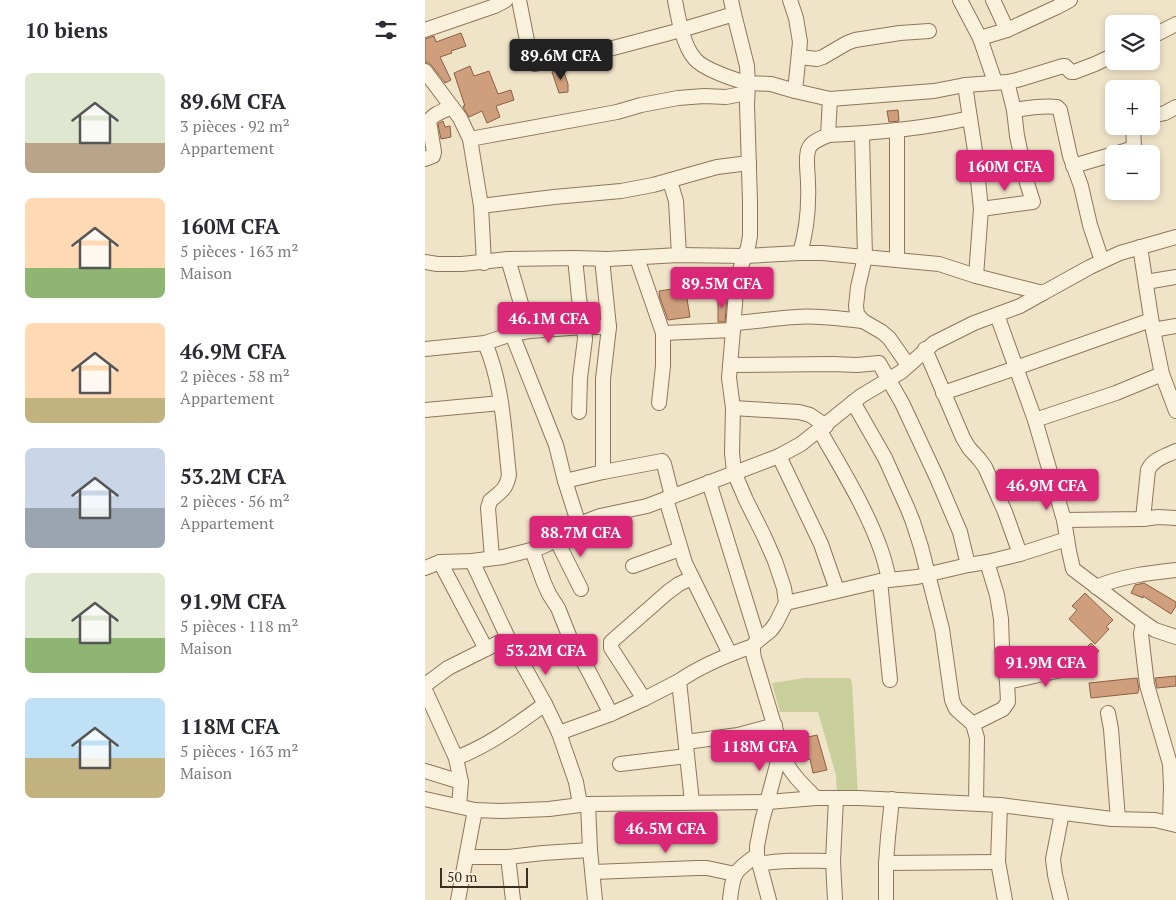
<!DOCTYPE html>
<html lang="fr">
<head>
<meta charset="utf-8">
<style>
	body { margin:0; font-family:"PT Serif",serif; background:#f2f2f3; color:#2b2b33; height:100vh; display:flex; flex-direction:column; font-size:19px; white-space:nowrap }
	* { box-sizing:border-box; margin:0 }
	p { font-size:16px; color:#7c7c81 }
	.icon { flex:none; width:28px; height:28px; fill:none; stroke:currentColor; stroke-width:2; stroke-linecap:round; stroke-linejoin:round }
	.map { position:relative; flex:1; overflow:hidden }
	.sheet { display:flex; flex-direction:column; background:#fff; width:425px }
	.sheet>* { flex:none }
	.fabs { position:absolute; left:680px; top:15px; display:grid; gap:10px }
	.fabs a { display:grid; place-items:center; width:55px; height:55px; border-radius:8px; background:#fff; box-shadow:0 2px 8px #0003; font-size:25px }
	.scale { position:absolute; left:15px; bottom:12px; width:88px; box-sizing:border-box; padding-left:5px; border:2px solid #3d2e20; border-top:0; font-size:14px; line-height:18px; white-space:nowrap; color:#3d2e20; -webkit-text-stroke:4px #f7eed8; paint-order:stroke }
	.price { position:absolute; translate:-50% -42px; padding:0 11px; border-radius:5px; background:#db2777; color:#fff; font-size:16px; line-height:32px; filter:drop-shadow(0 1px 2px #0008) }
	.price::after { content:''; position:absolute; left:50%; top:30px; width:15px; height:11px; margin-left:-8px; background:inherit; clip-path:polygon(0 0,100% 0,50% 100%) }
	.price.on { background:#222; color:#fff }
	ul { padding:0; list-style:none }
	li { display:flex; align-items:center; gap:15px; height:125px; padding:0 25px }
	li span { display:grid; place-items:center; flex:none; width:140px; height:100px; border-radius:8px; color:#555 }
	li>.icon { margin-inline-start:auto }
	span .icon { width:60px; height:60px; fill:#fffc; stroke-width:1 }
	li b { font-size:21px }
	h2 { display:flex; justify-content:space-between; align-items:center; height:60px; padding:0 25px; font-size:21px }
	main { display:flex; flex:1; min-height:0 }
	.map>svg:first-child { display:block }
</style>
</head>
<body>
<main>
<section class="sheet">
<h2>10 biens<svg class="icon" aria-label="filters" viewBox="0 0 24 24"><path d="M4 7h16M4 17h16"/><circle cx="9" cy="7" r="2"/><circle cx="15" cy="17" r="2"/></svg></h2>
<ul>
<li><span style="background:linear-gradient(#dfe7d0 70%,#b9a48a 0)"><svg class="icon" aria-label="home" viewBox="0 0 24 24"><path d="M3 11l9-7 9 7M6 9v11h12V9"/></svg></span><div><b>89.6M CFA</b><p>3 pièces · 92 m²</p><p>Appartement</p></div></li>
<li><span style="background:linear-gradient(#ffd9b3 70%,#8fb573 0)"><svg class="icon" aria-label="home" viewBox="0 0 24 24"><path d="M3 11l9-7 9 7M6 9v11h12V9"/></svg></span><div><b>160M CFA</b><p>5 pièces · 163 m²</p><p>Maison</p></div></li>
<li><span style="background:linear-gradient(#ffd9b3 75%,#c2b280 0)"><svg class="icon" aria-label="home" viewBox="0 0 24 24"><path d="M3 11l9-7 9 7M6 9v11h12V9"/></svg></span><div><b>46.9M CFA</b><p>2 pièces · 58 m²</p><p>Appartement</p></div></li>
<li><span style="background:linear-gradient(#c9d6e8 60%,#9aa5b1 0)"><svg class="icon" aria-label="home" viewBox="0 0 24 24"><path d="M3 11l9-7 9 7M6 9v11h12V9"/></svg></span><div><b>53.2M CFA</b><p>2 pièces · 56 m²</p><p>Appartement</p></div></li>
<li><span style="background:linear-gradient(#dfe7d0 65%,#8fb573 0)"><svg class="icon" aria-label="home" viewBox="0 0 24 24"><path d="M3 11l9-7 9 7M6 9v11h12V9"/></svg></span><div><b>91.9M CFA</b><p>5 pièces · 118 m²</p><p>Maison</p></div></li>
<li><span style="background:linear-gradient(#bfe0f5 60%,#c2b280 0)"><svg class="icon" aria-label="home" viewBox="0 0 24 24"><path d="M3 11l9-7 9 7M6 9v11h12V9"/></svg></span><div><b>118M CFA</b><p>5 pièces · 163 m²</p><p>Maison</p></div></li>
</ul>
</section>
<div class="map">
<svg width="751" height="900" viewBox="0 0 751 900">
	<rect width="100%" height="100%" fill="#f0e4c8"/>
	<!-- green -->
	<path fill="#c9cf9b" d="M379 678H425L427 683 433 796H412L411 775 393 712H355L347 683Z"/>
	<!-- building -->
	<g fill="#cf9f7d" stroke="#8d5f41">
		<path d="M36 33 41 46 26 51 27 53 15 57 26 80 20 83 7 66 4 63 0 62V39L9 36 11 42Z"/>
		<path d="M119 42 121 52 114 54 111 43Z"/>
		<path d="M45 66 49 76 64 71 73 94 86 90 89 100 71 106 75 117 62 123 57 111 44 117 39 109 38 106H40L29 73Z"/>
		<path d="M138 69 143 84V92L134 93 127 72Z"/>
		<path d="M473 110 474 121 464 122 462 111Z"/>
		<path d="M18 121 20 127 25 126 26 137 16 139 13 124Z"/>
		<path d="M301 282V292H274L273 283Z"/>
		<path d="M260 287 265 317 243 320 235 298 234 291Z"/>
		<path d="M293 297H302L300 322H293Z"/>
		<path d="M719 583 751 602V606L746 614 718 596V598L706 593 710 585Z"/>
		<path d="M660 593 688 620 681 627 684 629 670 644 644 619 652 610 647 606Z"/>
		<path d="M666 643 674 651 663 663 654 655Z"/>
		<path d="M751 676V686L732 688 730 678Z"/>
		<path d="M712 678 714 690 713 691V693L666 698 664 683Z"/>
		<path d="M392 735 402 770 388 773 385 759 374 761 370 749 381 746 379 738Z"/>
	</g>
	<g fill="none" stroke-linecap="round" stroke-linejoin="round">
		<!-- minor casing -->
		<g stroke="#8d765c" stroke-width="16">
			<g id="minor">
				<path d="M94 0 106 61 110 64 155 53 188 48 256 30 309 14 322 66 323 83 346 84 370 91 375 42 371 18 365 0"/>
				<path d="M250 0C253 17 258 46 270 59 278 69 310 80 323 83L322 104 325 202V236L323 247 312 278 308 330 304 378 308 408 307 453 309 472 321 500 339 536 350 561 359 588 361 603 351 623 346 630 330 643 328 646V652L329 658 360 761C368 776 379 786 391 798"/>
				<path d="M306 0 309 14"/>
				<path d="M535 0 555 38 570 82"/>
				<path d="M568 0 582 30"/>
				<path d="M0 30 70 6 81 0"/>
				<path d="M726 37 751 24"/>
				<path d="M555 38 582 30 632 7 645 0"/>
				<path d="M374 57 392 59 398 57 422 43 430 40 475 33 504 31"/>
				<path d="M0 71 35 118 45 139 56 206 59 263"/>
				<path d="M540 85 550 151 556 209 551 276"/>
				<path d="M370 91 405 99 509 91 540 85 582 82 592 80 638 66H640L646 72H649L670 64 689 55"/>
				<path d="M589 110C604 108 617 105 632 107L635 110 645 156 656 186 665 225 677 261"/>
				<path d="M726 116 740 113 751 107"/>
				<path d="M472 131V260"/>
				<path d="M437 134 440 257 433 287 431 306 432 314 438 321 457 332 464 338 483 365"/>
				<path d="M403 135C451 133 498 129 545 118"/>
				<path d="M45 139 192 112 216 105 253 98 279 96 301 97 322 93"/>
				<path d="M690 154 709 148 708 126"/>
				<path d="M0 159 8 156 9 152 4 121C9 113 19 111 27 107"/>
				<path d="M648 166 689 154"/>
				<path d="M245 181 251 201 254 255"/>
				<path d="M56 206 129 197 196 191 228 185 292 167 324 163"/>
				<path d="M556 209 608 202 602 183 592 136 589 110 582 82"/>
				<path d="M715 247 728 330 737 374 751 411"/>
				<path d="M375 253C382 230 384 207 383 183 383 174 380 156 384 148 387 141 396 139 403 135L405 99"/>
				<path d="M150 258 154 298 159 327 160 339 155 378 154 412"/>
				<path d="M212 258 238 333"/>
				<path d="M83 259 104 331"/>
				<path d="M177 259 184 327 178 379V472"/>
				<path d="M0 262 12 264H37L83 259 150 258 183 259 254 255 320 256 375 253H397L514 264 551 276 618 293 665 267 695 253 751 237"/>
				<path d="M721 282 751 277"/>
				<path d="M572 315 610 420 639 520 644 551 648 569 718 622 730 630 751 637"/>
				<path d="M309 323C330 322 350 318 371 317 393 315 416 319 438 321"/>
				<path d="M728 330 751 326"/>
				<path d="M87 334 131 445 140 481 178 472 237 461 239 464 247 496"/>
				<path d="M60 343C78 385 79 431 84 475 81 490 76 491 65 501L63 508 67 558"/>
				<path d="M0 349 60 343 87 334 104 331 159 327H184"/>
				<path d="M500 349 538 438 544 448 554 459 560 467 580 512 595 554"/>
				<path d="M305 365 407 364 432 365 454 363 477 403 512 478 535 532 543 565"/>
				<path d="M518 393 591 368 726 320"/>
				<path d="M428 402 460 458 482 507 488 522 496 547 517 629 527 700 531 709 548 724 552 738 551 803"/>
				<path d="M234 403 238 366V333L308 330"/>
				<path d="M308 408 374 412 385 415 401 426"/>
				<path d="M0 410 76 403"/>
				<path d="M610 420 691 393 737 374"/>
				<path d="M395 431C417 470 442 509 457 553 460 562 462 571 464 579"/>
				<path d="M354 456 396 544 412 590"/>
				<path d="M140 481 154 525"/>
				<path d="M284 482 333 640"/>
				<path d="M241 499 260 563 305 654"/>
				<path d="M718 519 723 470C728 459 741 456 751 451"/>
				<path d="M639 520 718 519 733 517 751 518"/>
				<path d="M131 539 156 589"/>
				<path d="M107 550 119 583 124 594 133 608 147 643 162 668 186 714"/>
				<path d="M47 561 83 638 120 704 134 733 151 782 155 804"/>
				<path d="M15 562 61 649"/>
				<path d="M208 566 255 549"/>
				<path d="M0 568 15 562 47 561 78 557 114 548 123 544 162 521 175 516 222 506 354 456 376 444 436 396 476 372 509 343 549 323 595 306 618 293"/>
				<path d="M455 581 465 680"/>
				<path d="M671 587C697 576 724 573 751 570"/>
				<path d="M361 603 455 581 492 577 543 565 562 562 595 554 642 539"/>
				<path d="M718 622 716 634 722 685 745 764 746 786 745 823"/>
				<path d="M582 682 654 666"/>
				<path d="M0 685 23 668 83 638"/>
				<path d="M0 690 31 758 36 782 34 806"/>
				<path d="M219 699 186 648V642L243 592 254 584 267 578"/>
				<path d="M683 713 686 729 693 819"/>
				<path d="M548 724 578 709 583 702 582 682 577 647 576 619 572 595 562 562"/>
				<path d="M134 733 186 714 219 699 254 681"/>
				<path d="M261 742 313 735 350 725"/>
				<path d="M31 758C65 745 91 725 120 704"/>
				<path d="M195 764 262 756"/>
				<path d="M0 771 36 782"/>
				<path d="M0 799 50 810 76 811 124 809 163 804 343 802 391 798H434L575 805 687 819 730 820 751 825"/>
				<path d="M267 802 254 681C277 665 302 655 328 646"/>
				<path d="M163 804 165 850 170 900"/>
				<path d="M575 805 573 862 580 900"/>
				<path d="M332 855 344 900"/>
				<path d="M42 857H83L118 853 165 850"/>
				<path d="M83 857 88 900"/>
				<path d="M461 863 573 862"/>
				<path d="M334 864C358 859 384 861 408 861"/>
				<path d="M168 872 272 868H282L310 874"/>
				<path d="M33 900 50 810"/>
				<path d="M305 900C308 872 309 872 332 855V846L337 821 356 750"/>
				<path d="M410 900 408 861 411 798"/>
				<path d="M461 900V863L463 837 467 799"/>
				<path d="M636 900 630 875 628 859 637 813"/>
			</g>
		</g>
		<!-- minor -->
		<use href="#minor" stroke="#faf1dc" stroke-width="14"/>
	</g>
</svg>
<div class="fabs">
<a><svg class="icon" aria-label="layers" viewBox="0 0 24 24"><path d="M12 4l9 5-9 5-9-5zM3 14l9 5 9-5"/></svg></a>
<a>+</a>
<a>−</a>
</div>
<div class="scale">50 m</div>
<b class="price on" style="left:136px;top:81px">89.6M CFA</b>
<b class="price" style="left:580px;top:192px">160M CFA</b>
<b class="price" style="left:297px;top:309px">89.5M CFA</b>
<b class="price" style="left:124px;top:344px">46.1M CFA</b>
<b class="price" style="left:622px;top:511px">46.9M CFA</b>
<b class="price" style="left:156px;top:558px">88.7M CFA</b>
<b class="price" style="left:121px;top:676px">53.2M CFA</b>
<b class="price" style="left:621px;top:688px">91.9M CFA</b>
<b class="price" style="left:335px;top:772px">118M CFA</b>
<b class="price" style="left:241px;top:854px">46.5M CFA</b>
</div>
</main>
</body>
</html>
